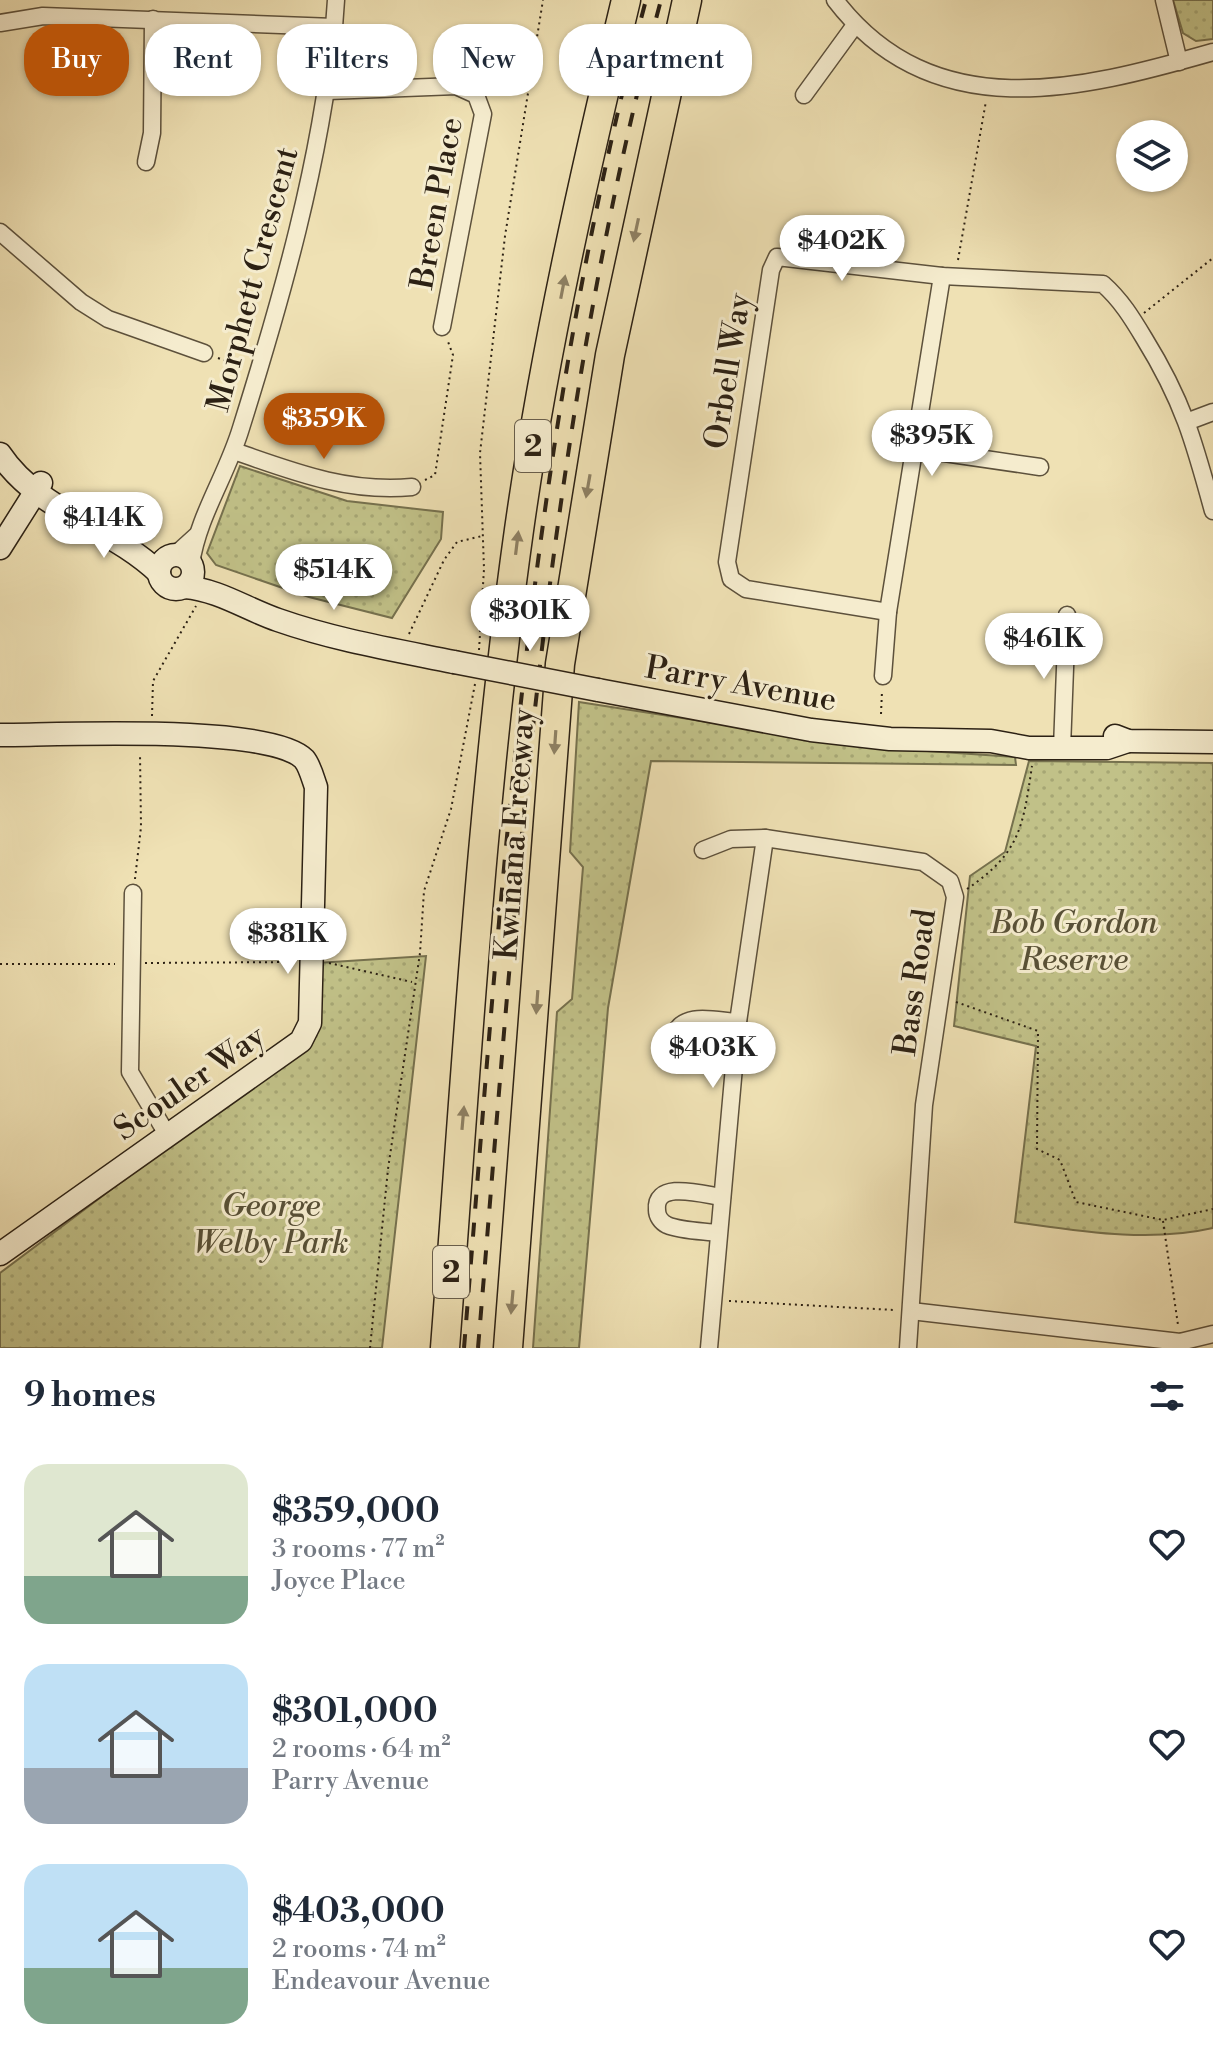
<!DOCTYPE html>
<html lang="en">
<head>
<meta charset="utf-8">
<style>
	body { margin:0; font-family:"Libre Bodoni",serif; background:#f6f6f7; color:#1f2937; height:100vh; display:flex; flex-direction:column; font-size:30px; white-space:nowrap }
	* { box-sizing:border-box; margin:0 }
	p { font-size:26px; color:#747a83 }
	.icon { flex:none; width:44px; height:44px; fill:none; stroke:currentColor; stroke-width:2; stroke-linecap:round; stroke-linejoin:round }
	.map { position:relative; height:1348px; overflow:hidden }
	.details { display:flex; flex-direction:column; background:#fff; flex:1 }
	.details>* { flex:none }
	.guide { position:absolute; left:24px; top:24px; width:800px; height:72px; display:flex; gap:16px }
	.fabs { position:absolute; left:1116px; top:120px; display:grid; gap:16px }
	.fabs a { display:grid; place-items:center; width:72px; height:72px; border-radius:50%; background:#fff; box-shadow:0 2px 6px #0004; font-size:40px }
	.price { position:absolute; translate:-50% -68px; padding:0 18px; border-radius:28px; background:#fff; color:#222; font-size:26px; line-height:52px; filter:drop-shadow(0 2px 4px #0008) }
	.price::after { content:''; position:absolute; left:50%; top:48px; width:24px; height:18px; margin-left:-12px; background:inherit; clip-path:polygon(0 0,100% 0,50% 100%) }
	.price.selected { background:#b45309; color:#fff }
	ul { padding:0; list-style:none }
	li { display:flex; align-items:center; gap:24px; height:200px; padding:0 24px }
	li span { display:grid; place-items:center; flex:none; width:224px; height:160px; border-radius:24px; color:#555 }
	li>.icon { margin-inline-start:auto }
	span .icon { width:96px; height:96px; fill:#fffc; stroke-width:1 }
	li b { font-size:34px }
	h2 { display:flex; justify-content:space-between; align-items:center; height:96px; padding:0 24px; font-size:34px }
	.chip { padding:0 28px; border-radius:32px; background:#fff; box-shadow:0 2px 6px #0004; font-size:28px; line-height:72px }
	.chip.selected { background:#b45309; color:#fff }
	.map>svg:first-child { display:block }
</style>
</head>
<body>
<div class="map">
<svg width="1213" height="1348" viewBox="0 0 1213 1348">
	<defs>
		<pattern id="green-dots" width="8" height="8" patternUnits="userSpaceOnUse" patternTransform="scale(2)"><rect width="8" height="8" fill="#c1c188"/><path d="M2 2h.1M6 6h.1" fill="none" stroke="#a6a674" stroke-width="1.8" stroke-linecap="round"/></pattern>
	</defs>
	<rect width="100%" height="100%" fill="#efe1b4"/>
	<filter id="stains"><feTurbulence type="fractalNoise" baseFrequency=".0025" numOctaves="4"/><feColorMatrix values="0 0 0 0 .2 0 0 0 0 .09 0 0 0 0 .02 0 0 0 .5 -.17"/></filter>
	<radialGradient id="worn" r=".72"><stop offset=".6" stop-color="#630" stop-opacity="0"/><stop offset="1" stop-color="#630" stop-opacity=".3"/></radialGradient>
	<!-- green -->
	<g fill="url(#green-dots)" stroke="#76714e" stroke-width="2">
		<path d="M1173 0H1213V39L1196 41 1183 33Z"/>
		<path d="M240 466 347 501 443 512 441 539 392 618 309 597 216 565 207 553Z"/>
		<path d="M579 702 869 747 1015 757 1016 765 651 761 608 1008 579 1348H533L557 1012 572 999 583 867 570 852Z"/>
		<path d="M1029 761 1213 763V1228C1148 1243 1080 1231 1015 1222L1036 1046 954 1026 970 876 1005 852Z"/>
		<path d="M426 956 382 1348H0V1273L315 1036 317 963Z"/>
	</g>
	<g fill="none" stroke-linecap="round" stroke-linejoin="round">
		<!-- street casing -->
		<g stroke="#5d513c" stroke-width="19">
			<g id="street">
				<path d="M835 0C933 128 1080 90 1213 52"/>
				<path d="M1164 0 1179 62"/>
				<path d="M0 23 43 16 334 27C320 164 282 297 241 428 227 475 198 516 191 564"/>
				<path d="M334 27 336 0"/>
				<path d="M328 91 456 86 476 95 483 114 442 327"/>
				<path d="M804 95 855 25"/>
				<path d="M146 162 152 133 153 19"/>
				<path d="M0 232 81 302 108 319 204 353"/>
				<path d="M1189 421 1213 412"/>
				<path d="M917 449 1040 467"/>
				<path d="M234 451C294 472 348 493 412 487"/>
				<path d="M175 555 196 536"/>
				<path d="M888 612 746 589 731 579 727 562 771 270 777 257 942 276 1103 284C1121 300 1132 318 1144 338 1183 401 1194 441 1213 511"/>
				<path d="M883 676 888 612 942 276"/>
				<path d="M1062 748 1067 615"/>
				<path d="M703 850 731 839 765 838 923 862 950 881 955 897 924 1105 908 1348"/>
				<path d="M133 893 130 1072 168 1136"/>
				<path d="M737 1058C716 1057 678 1063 674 1036 682 1010 717 1021 738 1022"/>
				<path d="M718 1233C703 1231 681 1231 667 1225 661 1222 657 1216 657 1210 654 1179 705 1195 722 1197"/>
				<path d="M911 1311 1180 1342 1213 1334"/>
				<path d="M709 1348 738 1022 765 838"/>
			</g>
		</g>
		<!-- secondary casing -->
		<g stroke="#2c2114" stroke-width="25">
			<g id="secondary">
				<path d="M0 454C38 511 111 527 159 573"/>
				<path d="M0 548 41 483"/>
				<circle cx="176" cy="572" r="17"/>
				<path d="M185 587C219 590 246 609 278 620 335 640 395 650 454 662"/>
				<path d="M598 690 811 730 890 739 991 741 1029 748H1107L1128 741"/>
				<path d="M0 735C56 735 269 724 304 759 310 766 313 779 316 787L310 1023 301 1041 0 1254"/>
				<path d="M1115 736 1128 741 1213 742"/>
			</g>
		</g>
		<!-- highway casing -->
		<g stroke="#2c2114" stroke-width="31">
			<g id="highway">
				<path d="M445 1348C466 1075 481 801 519 530 544 352 584 175 626 0"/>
				<path d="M508 1348 560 664 610 355 687 0"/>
			</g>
		</g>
		<!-- path -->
		<g stroke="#2c2114" stroke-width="2" stroke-dasharray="2 4" stroke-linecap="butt">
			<path d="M958 260 986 101"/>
			<path d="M1144 313 1213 258"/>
			<path d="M218 358 242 367"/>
			<path d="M425 480 435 475 453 355 447 339"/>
			<path d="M409 634 444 560 457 542 482 536"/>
			<path d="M479 650 484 569 480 453 505 236 543 0"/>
			<path d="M881 714 882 691"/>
			<path d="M152 716 153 681 196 606"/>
			<path d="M135 879 141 827 140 754"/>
			<path d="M967 889C1020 853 1023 827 1032 766"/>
			<path d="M145 963 295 962"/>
			<path d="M329 963 412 982"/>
			<path d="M0 964H115"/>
			<path d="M956 1002 1038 1031 1037 1149 1060 1160 1076 1202 1163 1220 1213 1209"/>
			<path d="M1163 1221 1178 1325"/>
			<path d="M729 1301 894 1310"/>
			<path d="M370 1348 388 1169 420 953 424 891 451 809 475 684"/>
		</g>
		<!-- street -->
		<use href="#street" stroke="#f5ecce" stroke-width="16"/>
		<!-- secondary -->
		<use href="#secondary" stroke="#f5ecce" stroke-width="22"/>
		<!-- highway -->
		<use href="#highway" stroke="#efe1b4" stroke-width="28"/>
		<!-- rail -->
		<g stroke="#2c2114" stroke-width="4" stroke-dasharray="14 14" stroke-linecap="butt">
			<path d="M464 1348C501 897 528 439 646 0"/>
			<path d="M478 1348C516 896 543 440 661 0"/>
		</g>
		<!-- secondary-bridge casing -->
		<g stroke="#2c2114" stroke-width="25" stroke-linecap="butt">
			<path id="secondary-bridge" d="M454 662 598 690"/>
		</g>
		<!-- secondary-bridge -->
		<use href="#secondary-bridge" stroke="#f5ecce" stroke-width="22"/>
	</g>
	<!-- one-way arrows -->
	<defs><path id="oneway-solid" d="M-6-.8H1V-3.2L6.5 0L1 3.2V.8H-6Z" transform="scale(2)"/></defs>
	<g fill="#8e8164">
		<use href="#oneway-solid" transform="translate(636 230) rotate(102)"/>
		<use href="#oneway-solid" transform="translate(563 287) rotate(-79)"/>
		<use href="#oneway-solid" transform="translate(588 486) rotate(100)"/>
		<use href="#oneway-solid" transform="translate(517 543) rotate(-83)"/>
		<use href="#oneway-solid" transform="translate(555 742) rotate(94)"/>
		<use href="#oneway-solid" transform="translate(537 1002) rotate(94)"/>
		<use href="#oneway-solid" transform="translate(463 1118) rotate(-85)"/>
		<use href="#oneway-solid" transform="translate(512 1302) rotate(95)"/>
	</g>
	<g text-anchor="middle" stroke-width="6" stroke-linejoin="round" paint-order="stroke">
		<!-- shield labels -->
		<g fill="#f5ecce" stroke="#685e4c" stroke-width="2">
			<rect x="515" y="420" width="36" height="52" rx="6"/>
			<rect x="433" y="1246" width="36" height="52" rx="6"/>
		</g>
		<g font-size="30" font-weight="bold" fill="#2c2114">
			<text x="533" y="456">2</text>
			<text x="451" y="1282">2</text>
		</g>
		<!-- street labels -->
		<g font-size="32" fill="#2c2114" stroke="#f5ecce">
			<text transform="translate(436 203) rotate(-80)" y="11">Breen Place</text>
			<text transform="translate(252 279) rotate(-75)" y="11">Morphett Crescent</text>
			<text transform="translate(727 371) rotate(-81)" y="11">Orbell Way</text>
			<text transform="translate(741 683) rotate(10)" y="11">Parry Avenue</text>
			<text transform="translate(514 834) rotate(-86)" y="11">Kwinana Freeway</text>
			<text transform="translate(914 982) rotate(-82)" y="11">Bass Road</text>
			<text transform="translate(189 1082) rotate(-35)" y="11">Scouler Way</text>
		</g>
		<!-- park labels -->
		<g font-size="32" font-style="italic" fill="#595137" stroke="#f5ecce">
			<text x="1074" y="933">Bob Gordon<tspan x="1074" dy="37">Reserve</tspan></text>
			<text x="271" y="1216">George<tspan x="271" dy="37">Welby Park</tspan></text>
		</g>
	</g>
	<rect width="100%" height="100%" filter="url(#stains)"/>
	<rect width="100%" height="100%" fill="url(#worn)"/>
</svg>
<div class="fabs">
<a><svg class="icon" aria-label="layers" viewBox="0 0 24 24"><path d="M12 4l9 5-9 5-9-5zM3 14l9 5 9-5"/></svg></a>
</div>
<b class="price" style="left:842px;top:283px">$402K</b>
<b class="price selected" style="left:324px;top:461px">$359K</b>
<b class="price" style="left:932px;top:478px">$395K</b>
<b class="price" style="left:104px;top:560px">$414K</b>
<b class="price" style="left:334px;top:612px">$514K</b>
<b class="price" style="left:530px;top:653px">$301K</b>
<b class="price" style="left:1044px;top:681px">$461K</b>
<b class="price" style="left:288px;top:976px">$381K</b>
<b class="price" style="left:713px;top:1090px">$403K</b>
<div class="guide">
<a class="chip selected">Buy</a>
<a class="chip">Rent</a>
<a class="chip">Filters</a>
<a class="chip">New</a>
<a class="chip">Apartment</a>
</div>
</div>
<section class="details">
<h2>9 homes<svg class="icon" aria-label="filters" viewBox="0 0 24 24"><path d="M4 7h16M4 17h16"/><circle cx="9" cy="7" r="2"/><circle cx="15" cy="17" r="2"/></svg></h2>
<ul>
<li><span style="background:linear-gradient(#dfe7d0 70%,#7fa58c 0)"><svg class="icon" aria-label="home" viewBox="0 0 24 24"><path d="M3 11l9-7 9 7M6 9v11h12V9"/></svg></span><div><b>$359,000</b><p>3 rooms · 77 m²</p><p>Joyce Place</p></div><svg class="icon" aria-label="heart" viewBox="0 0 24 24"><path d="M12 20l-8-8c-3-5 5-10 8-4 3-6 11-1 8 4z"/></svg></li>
<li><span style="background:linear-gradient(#bfe0f5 65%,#9aa5b1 0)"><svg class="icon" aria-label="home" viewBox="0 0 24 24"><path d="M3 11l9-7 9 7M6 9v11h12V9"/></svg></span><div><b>$301,000</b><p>2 rooms · 64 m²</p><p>Parry Avenue</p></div><svg class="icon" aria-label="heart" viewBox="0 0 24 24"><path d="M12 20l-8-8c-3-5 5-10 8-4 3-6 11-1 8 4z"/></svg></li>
<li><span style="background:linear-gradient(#bfe0f5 65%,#7fa58c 0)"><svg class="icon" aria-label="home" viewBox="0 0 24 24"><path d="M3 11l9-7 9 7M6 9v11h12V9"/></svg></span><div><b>$403,000</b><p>2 rooms · 74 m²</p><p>Endeavour Avenue</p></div><svg class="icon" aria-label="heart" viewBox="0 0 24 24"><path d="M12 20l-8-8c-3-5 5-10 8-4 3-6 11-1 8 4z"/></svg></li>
</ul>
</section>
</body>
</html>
